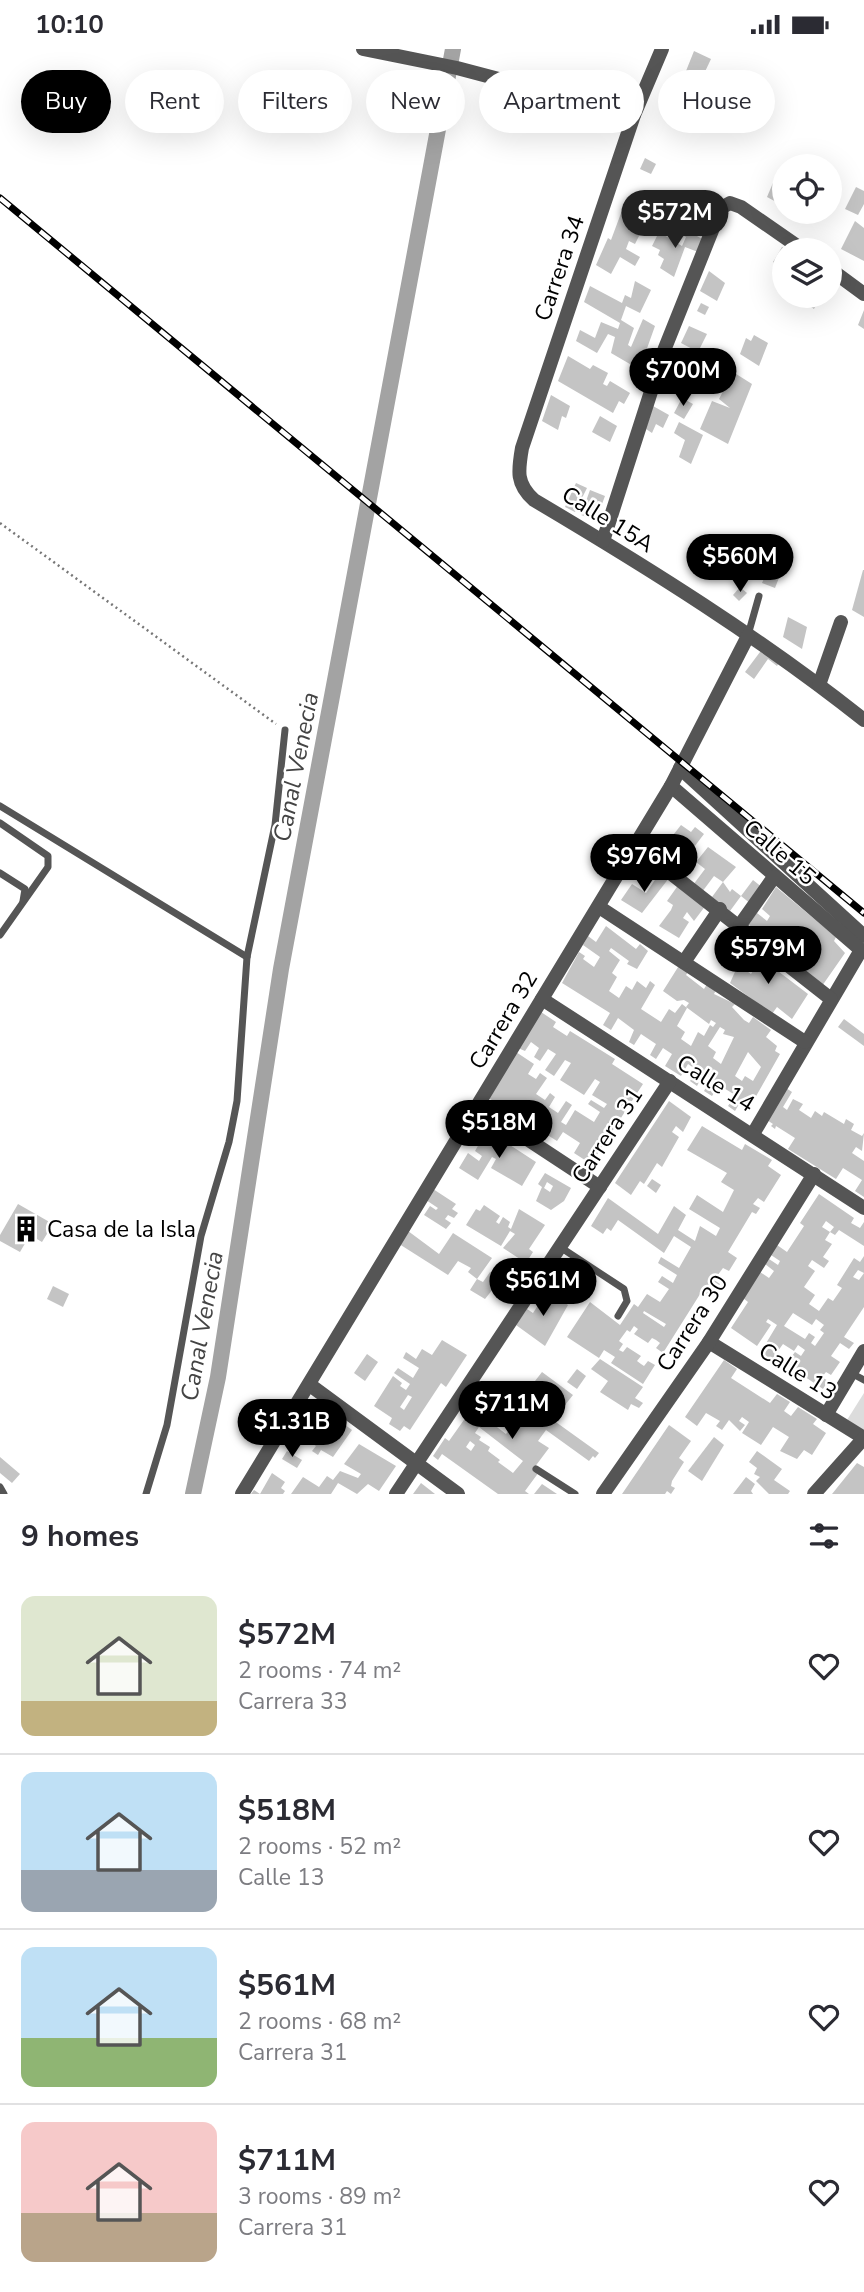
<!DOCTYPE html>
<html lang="en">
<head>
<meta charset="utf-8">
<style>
	body { margin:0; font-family:"Nunito Sans",sans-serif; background:#f2f2f3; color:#2b2b33; height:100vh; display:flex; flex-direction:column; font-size:26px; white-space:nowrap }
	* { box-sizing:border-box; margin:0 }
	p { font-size:23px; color:#7c7c81 }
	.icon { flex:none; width:38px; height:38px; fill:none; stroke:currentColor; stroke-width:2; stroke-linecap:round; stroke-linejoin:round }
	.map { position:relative; height:1445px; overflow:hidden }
	.sheet { display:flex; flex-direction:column; background:#fff; flex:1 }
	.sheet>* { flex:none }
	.top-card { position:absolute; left:21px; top:21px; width:822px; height:63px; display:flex; gap:14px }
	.tools { position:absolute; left:772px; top:105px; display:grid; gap:14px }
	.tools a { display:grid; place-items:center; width:70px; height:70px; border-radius:50%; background:#fff; box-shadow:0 7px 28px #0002; font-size:35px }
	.price { position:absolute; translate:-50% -60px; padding:0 16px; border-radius:24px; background:#000; color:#fff; font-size:23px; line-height:46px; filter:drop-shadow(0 2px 4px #0008) }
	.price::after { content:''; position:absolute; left:50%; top:42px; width:21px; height:16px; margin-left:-10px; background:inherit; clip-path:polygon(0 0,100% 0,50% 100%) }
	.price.on { background:#222; color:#fff }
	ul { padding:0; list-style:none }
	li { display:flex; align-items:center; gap:21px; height:175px; padding:0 21px }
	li+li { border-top:2px solid #e1e1e2 }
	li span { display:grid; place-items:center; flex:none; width:196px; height:140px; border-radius:14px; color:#555 }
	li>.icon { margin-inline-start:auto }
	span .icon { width:84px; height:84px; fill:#fffc; stroke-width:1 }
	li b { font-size:30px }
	h2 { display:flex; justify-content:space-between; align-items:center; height:84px; padding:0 21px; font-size:30px }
	.pill { padding:0 24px; border-radius:32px; background:#fff; box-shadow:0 7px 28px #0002; font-size:24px; line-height:63px }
	.pill.on { background:#000; color:#fff }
	.status { display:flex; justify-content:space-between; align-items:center; height:49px; padding:0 35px; background:#fff; direction:ltr }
	.status svg { height:19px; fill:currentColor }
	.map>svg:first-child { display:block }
</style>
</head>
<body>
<div class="status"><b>10:10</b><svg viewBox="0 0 49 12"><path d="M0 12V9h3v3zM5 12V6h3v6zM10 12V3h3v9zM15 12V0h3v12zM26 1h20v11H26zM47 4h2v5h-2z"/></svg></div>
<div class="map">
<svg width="864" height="1445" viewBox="0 0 864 1445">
	<rect width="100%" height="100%" fill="#fff"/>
	<!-- green -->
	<path fill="#dcdcdc" d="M864 1344V1381L847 1371Z"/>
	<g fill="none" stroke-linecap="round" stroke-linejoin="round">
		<!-- canal -->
		<path stroke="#a3a3a3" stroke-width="16" d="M193 1445 218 1328 281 920 453 0"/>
	</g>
	<!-- building -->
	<g fill="#c4c4c4" fill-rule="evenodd">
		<path d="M694 2 711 10 702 29 686 22Z"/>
		<path d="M645 109 656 115 651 125 640 120Z"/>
		<path d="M778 122 784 126V145L780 155 767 148Z"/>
		<path d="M856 138 864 142V155L858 166 845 160Z"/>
		<path d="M627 148 650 160 646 168 653 172 650 178 645 175 635 195 629 192 626 200 640 208 635 217 620 208 611 225 596 216 608 189 611 191Z"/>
		<path d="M791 163H808L805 170Z"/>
		<path d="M855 172 864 179V212L841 200Z"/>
		<path d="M681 178 704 191 698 203 685 198 674 228 660 219 664 210 658 206 660 201 652 197 659 183 682 197 686 188 679 183Z"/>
		<path d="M782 198 787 201H784V220L773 213Z"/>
		<path d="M709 222 725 234 717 252 700 242Z"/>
		<path d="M635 232 651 241 640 264 626 257 621 271 634 279 628 296 631 298 643 270 655 277 645 305 635 318 611 304 615 288 608 285 597 304 576 292 580 281 595 289 601 273 618 280 620 274 584 253 590 237 622 254 625 246 631 249Z"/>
		<path d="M799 247H820L814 260 798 249Z"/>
		<path d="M701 254 709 258 705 266 697 262Z"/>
		<path d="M864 261V280L858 276Z"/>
		<path d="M689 277 707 285 698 303 681 294Z"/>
		<path d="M754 286 768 294 759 317 740 305 746 289 751 292Z"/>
		<path d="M568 307 590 320 593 316 608 324 603 335 607 337 610 332 630 344 624 355 619 352 613 364 558 332Z"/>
		<path d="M680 314 704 329 698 338 674 324Z"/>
		<path d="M733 323 752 335 728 395 700 380 712 352 730 359 719 350Z"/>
		<path d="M669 330 678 335 675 339 685 345 682 349 665 338Z"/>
		<path d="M551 346 570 357 566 369 562 367 558 381 542 372Z"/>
		<path d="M682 349 693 355 684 370 674 364Z"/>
		<path d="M653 357 669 366 663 379 656 375 652 384 646 380Z"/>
		<path d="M600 367 617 377 610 393 592 383Z"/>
		<path d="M679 373 703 386 691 415 679 408 685 391 674 384Z"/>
		<path d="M576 434 587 439 575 463 565 458Z"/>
		<path d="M590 441 605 447 596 471 581 466Z"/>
		<path d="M770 516 782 521 775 539 762 534Z"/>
		<path d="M863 521H864V568L852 561Z"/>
		<path d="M740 538 747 544 739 552 733 546Z"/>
		<path d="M788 568 807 578 802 600 783 588Z"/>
		<path d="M763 599 780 612 777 617 768 610 754 630 745 623Z"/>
		<path d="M681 776 691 783 695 778 704 785 688 806 696 813 685 828 656 808Z"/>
		<path d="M708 798 736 818 723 833 730 843 732 840 741 847 730 862 712 848 723 833 714 827 702 843 693 836 705 820 696 813Z"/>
		<path d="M661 822 669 829 642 864 621 851 632 835 646 844Z"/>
		<path d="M753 831 763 839 751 855 741 847Z"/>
		<path d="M679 835 706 856 694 872 687 863 683 869 689 873 679 889 659 877 671 861 673 856 667 852Z"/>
		<path d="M776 838 836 888 834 892 845 904 822 937 748 875 757 864 767 872 770 867 762 860ZM783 878 796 889 793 894 780 883Z"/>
		<path d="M606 877 636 900 640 895 648 902 637 920 627 915 629 912 611 899 609 902 620 911 612 924 617 928 609 942 619 949 626 937 632 941 637 932 646 939 650 932 655 936 641 960 661 973 669 960 675 964 682 955 687 959 677 977 685 983 681 990 691 997 698 983 704 987 710 976 713 978 716 974 711 971 709 975 686 958 689 954 684 951 677 952 663 942 680 915 689 922 686 926 704 940 707 935 716 941 714 945 735 955 732 958 744 971 749 974 753 968 771 981 766 988 777 997 775 1002 780 1005 751 1056 742 1050 735 1062 728 1057 735 1046 719 1036 712 1047 704 1042 711 1030 703 1025 697 1037 690 1032 697 1021 688 1015 681 1027 665 1017 672 1005 663 999 656 1010 650 1006 656 995 641 985 634 996 629 993 634 981 618 969 611 981 603 976 610 964 562 934 579 903 585 907 583 910 594 918 600 908 583 896 588 887 596 893ZM720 978 725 981 723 985 734 988 721 1015 713 1009 716 1003 708 997ZM748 1003 761 1018 753 1032 745 1027 742 1032 735 1027Z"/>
		<path d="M752 897 768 908 770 916 808 945 792 970 777 958 772 965 730 934 738 916 751 925 755 919 744 910Z"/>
		<path d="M541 963 556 973 553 978 567 987 570 982 615 1010 612 1015 643 1035 591 1115 574 1104 580 1094 563 1083 557 1092 487 1048 516 1003 534 1015 528 1025 536 1030 540 1024 547 1029 536 1045 545 1051 550 1044 555 1048 549 1058 558 1064 566 1052 572 1056 561 1073 566 1076 575 1061 594 1073 600 1063 588 1055 591 1051 604 1059 607 1055 592 1046 600 1033 595 1030 584 1046 560 1031 571 1014 565 1011 554 1027 545 1021 556 1005 548 1000 540 1012 534 1008 539 999 531 993 525 1002 518 999Z"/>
		<path d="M844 970 864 985V997L838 978Z"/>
		<path d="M786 1039 792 1043 783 1058 787 1061 793 1050 803 1055 799 1061 811 1069 815 1062 822 1067 824 1063 844 1075 846 1070 854 1075 851 1081 862 1087 864 1084 862 1102 856 1098 852 1104 864 1112V1148L855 1142 862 1131 843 1119 836 1130 788 1100 795 1089 776 1077 775 1080 771 1077 773 1075 767 1071Z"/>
		<path d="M669 1052 691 1068 683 1083 676 1077 672 1083 679 1088 662 1118 657 1114 644 1135 640 1132 631 1146 615 1134Z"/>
		<path d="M702 1077 742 1101 745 1095 772 1111 768 1117 781 1126 764 1153 758 1149 753 1155 760 1159 756 1165 752 1163 728 1203 737 1209 729 1222 723 1219 714 1231 720 1235 715 1243 711 1248 702 1242 663 1304 656 1299 660 1294 656 1291 652 1289 648 1294 634 1285 638 1280 634 1277 630 1283 627 1281 619 1292 623 1295 619 1301 623 1303 627 1298 641 1307 637 1312 641 1315 644 1317 648 1312 655 1316 643 1335 611 1314 615 1308 604 1301 599 1309 567 1288 590 1253 620 1276 634 1255 638 1258 647 1245 660 1253 669 1240 658 1233 662 1227 673 1234 677 1226 658 1214 661 1208 679 1219 691 1198 674 1187 664 1204 618 1171 611 1182 607 1179 603 1185 591 1177 608 1149 658 1185 674 1157 686 1166 678 1181 695 1192 700 1177 716 1187 720 1179 689 1160 697 1146 723 1163 734 1141 721 1133 727 1124 687 1101ZM644 1262 666 1275 664 1278 643 1264Z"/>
		<path d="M487 1081 536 1113 522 1137 491 1119 496 1110 492 1108 478 1131 459 1119 468 1104 479 1112 482 1107 475 1102Z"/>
		<path d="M545 1124 571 1139 564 1152 551 1161 536 1152 542 1138 538 1135ZM547 1133 553 1137 550 1143 544 1139Z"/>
		<path d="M652 1130 661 1136 656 1144 647 1137Z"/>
		<path d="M430 1138 456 1155 452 1160 458 1164 454 1169 448 1166 445 1170 451 1174 446 1180 424 1166 430 1157 436 1161 438 1159 423 1149Z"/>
		<path d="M819 1145 854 1169 851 1174 860 1179 864 1173V1197L839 1181 835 1186 830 1183 825 1191 832 1195 823 1208 829 1212 824 1219 812 1211 808 1217 815 1222 804 1238 815 1246 809 1255 819 1262 828 1249 833 1252 842 1239 837 1236 854 1209 860 1213 864 1207V1258L844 1288 854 1294 849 1300 840 1294 831 1307 840 1313 831 1326 826 1323 822 1328 828 1332 823 1340 786 1315 795 1303 801 1307 805 1301 798 1296 794 1302 783 1295 770 1313 759 1306 777 1276 768 1270 766 1273 771 1276 757 1297 731 1279 748 1253 743 1249 760 1223 769 1229 774 1222 765 1215 769 1210 778 1216 780 1212 771 1206 777 1196 787 1203 804 1177 800 1174ZM826 1172 834 1178 830 1183 822 1178ZM858 1221 864 1224 859 1231 853 1228ZM793 1264 812 1276 816 1270 824 1276 820 1281 824 1284 815 1297 811 1294 815 1288 809 1284 805 1290 784 1277Z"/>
		<path d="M18 1155 53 1175 42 1193 30 1186 20 1203 0 1192V1186Z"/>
		<path d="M484 1156 500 1167 496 1173 499 1175 503 1168 510 1173 508 1178 511 1180 519 1160 545 1176 529 1200 533 1203 526 1214 503 1199 515 1185 510 1182 501 1197 466 1176 476 1160 480 1162Z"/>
		<path d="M404 1179 439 1205 453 1184 492 1209 477 1230 468 1223 471 1219 458 1212 448 1226 396 1193Z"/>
		<path d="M490 1223 508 1234 501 1245 493 1240 485 1250 470 1241 477 1230 483 1233Z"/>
		<path d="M53 1237 69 1245 63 1258 47 1250Z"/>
		<path d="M548 1241 568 1256 545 1297 516 1276 527 1260 533 1264Z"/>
		<path d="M442 1291 467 1306 446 1338 441 1334 410 1381 404 1377 400 1382 389 1375 392 1369 374 1357 393 1327 402 1334 400 1337 406 1341 410 1335 394 1324 398 1319 413 1329 419 1319 403 1309 406 1303 416 1310 422 1300 432 1306ZM408 1346 412 1348 404 1361 400 1358Z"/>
		<path d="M367 1305 378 1313 365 1332 354 1324Z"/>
		<path d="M600 1310 643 1338 635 1349 643 1354 639 1359 631 1355 628 1361 600 1343 608 1332 591 1320Z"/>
		<path d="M724 1311 737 1320 731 1329 770 1354 777 1345 790 1353 784 1362 791 1367 798 1358 817 1370 813 1375 826 1384 812 1406 804 1401 797 1410 780 1402 789 1388 773 1378 761 1396 742 1384 749 1373 742 1368 739 1372 745 1376 740 1382 729 1371 722 1381 716 1377 720 1372 706 1364 697 1377 685 1368Z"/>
		<path d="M577 1320 586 1327 577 1340 567 1333Z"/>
		<path d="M542 1323 573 1346 553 1371 599 1404 595 1409 593 1407 589 1412 546 1381 538 1392 549 1399 534 1419 539 1423 525 1442 529 1445H498L442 1405 438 1411 433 1407 445 1389 449 1392 466 1368H472L471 1360 475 1353 497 1369 493 1375 506 1385 529 1355 521 1350ZM479 1378 523 1412 513 1424 498 1413 500 1411 488 1402 490 1398 479 1391 481 1388 475 1384ZM470 1392 475 1396 471 1402 466 1398Z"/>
		<path d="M312 1363 336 1379 341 1373 352 1381 333 1408 321 1401 318 1406 312 1402 316 1397 310 1393 304 1391 301 1395 293 1390Z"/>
		<path d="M669 1376 691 1392 679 1409 684 1413 672 1432 671 1437 675 1439 671 1445 667 1442 665 1445H622Z"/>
		<path d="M714 1388 724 1396 702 1432 688 1422Z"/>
		<path d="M359 1395 396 1417 379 1442 368 1435 357 1445 338 1434 331 1445H291L303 1428 319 1438 327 1427 333 1431 340 1422 358 1429 361 1425 344 1415Z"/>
		<path d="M287 1402 302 1411 297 1419 282 1410Z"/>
		<path d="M757 1402 782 1420 774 1431 790 1442 788 1445H769L756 1432 760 1428 754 1425 757 1419 749 1413Z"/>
		<path d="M0 1408 20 1425 12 1434 0 1424Z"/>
		<path d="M857 1414 864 1418V1445H832Z"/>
		<path d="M272 1424 285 1433 281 1439 285 1442 283 1445H251L254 1441 260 1445Z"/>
		<path d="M746 1428 755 1435 751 1442 753 1445H733Z"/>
		<path d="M421 1434 435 1445H413Z"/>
		<path d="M542 1435 557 1445H534Z"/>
	</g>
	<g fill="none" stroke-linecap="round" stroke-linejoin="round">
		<!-- path -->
		<path stroke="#777" stroke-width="2.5" stroke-dasharray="2 3.5" stroke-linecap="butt" d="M0 474 276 675"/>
		<!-- lane -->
		<g stroke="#555" stroke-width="7">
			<path d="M665 299 727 333"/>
			<path d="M748 586 759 547"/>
			<path d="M0 757 247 908"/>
			<path d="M0 774 48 807V818L0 886"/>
			<path d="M0 824 25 840 23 852"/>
			<path d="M560 1198 624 1240 627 1252 618 1267"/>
			<path d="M851 1324 864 1331"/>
			<path d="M536 1420 575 1445"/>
			<path d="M0 1438 4 1445"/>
			<path d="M146 1445 167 1376 201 1187 229 1093 237 1052 247 908 275 776 285 681"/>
		</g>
		<!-- street -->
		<g stroke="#555" stroke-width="14">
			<path d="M363 0 457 19 634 66"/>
			<path d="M662 0 634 66 522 399C518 422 516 435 534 451 647 518 761 589 864 671"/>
			<path d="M830 220 864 245"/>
			<path d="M603 492 665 299 721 159 730 154 741 158 803 201"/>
			<path d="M819 636 841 573"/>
			<path d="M680 719 864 887"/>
			<path d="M671 737 861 901 753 1085"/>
			<path d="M636 797 831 950"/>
			<path d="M599 858 805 993"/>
			<path d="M740 876 774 828"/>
			<path d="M684 913 720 860"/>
			<path d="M542 950 864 1159"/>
			<path d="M477 1057 600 1138"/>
			<path d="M709 1293 864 1389"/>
			<path d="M310 1336 458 1445"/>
			<path d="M826 1366 864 1302"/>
			<path d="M242 1445 671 737 748 587"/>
			<path d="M396 1445 670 1032"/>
			<path d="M603 1445 709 1293 814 1125"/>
			<path d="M814 1445 864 1389"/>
		</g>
		<!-- rail casing -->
		<g stroke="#000" stroke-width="7">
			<path id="rail" d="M0 149 864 864"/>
		</g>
		<!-- rail -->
		<use href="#rail" stroke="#fff" stroke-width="4.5" stroke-dasharray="13" stroke-linecap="butt"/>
	</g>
	<!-- icons -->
	<defs>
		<g id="building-bare" transform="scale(2.1)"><path d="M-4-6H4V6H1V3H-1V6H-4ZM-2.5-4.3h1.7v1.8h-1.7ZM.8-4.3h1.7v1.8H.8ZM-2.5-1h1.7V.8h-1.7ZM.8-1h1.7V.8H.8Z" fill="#000" stroke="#fff" stroke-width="2.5" paint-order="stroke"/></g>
	</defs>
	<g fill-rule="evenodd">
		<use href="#building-bare" x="26" y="1180"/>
	</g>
	<g text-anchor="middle" stroke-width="5" stroke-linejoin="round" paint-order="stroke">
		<!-- street labels -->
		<g font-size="23" fill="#000" stroke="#fff">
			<text transform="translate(559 219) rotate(-71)" y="8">Carrera 34</text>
			<text transform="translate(608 470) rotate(32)" y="8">Calle 15A</text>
			<text transform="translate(780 803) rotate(41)" y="8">Calle 15</text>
			<text transform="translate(503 971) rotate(-59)" y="8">Carrera 32</text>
			<text transform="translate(716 1034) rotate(32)" y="8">Calle 14</text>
			<text transform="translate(607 1086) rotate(-57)" y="8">Carrera 31</text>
			<text transform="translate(692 1274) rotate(-57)" y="8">Carrera 30</text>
			<text transform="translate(798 1322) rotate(32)" y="8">Calle 13</text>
		</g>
		<!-- poi labels -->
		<g font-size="23" fill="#000" stroke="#fff" text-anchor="start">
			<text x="47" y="1188">Casa de la Isla</text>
		</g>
		<!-- water labels -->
		<g font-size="24" font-style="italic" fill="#444" stroke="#fff">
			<text transform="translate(296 718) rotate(-79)" y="8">Canal Venecia</text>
			<text transform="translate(202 1277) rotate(-80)" y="8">Canal Venecia</text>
		</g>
	</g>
</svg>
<div class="tools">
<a><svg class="icon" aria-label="locate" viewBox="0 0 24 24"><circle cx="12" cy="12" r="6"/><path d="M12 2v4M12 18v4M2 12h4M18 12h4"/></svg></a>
<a><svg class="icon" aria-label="layers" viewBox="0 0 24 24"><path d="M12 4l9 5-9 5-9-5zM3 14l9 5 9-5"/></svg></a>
</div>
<b class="price on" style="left:675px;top:201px">$572M</b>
<b class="price" style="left:683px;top:359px">$700M</b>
<b class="price" style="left:740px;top:545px">$560M</b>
<b class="price" style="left:644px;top:845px">$976M</b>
<b class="price" style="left:768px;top:937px">$579M</b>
<b class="price" style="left:499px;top:1111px">$518M</b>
<b class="price" style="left:543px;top:1269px">$561M</b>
<b class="price" style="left:512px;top:1392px">$711M</b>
<b class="price" style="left:292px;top:1410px">$1.31B</b>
<div class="top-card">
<a class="pill on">Buy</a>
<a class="pill">Rent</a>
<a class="pill">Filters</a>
<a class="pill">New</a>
<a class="pill">Apartment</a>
<a class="pill">House</a>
</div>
</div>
<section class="sheet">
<h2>9 homes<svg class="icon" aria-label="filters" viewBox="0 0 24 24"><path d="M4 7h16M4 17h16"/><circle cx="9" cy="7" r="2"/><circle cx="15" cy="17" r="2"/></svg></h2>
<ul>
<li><span style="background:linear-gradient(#dfe7d0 75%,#c2b280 0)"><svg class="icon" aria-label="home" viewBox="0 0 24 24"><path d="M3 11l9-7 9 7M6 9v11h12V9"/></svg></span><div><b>$572M</b><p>2 rooms · 74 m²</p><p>Carrera 33</p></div><svg class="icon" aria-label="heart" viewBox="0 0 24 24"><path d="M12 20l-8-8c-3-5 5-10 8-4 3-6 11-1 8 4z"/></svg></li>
<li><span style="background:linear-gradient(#bfe0f5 70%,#9aa5b1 0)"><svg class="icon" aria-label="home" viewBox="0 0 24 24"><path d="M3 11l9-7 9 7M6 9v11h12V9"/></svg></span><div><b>$518M</b><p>2 rooms · 52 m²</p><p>Calle 13</p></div><svg class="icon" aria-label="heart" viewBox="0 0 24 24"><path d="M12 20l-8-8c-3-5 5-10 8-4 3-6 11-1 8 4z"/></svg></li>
<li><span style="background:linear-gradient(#bfe0f5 65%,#8fb573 0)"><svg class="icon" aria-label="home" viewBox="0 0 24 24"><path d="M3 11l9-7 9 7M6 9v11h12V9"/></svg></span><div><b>$561M</b><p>2 rooms · 68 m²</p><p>Carrera 31</p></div><svg class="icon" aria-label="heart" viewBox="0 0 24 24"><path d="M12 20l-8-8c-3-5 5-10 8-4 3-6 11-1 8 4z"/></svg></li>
<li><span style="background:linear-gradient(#f6c9c9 65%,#b9a48a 0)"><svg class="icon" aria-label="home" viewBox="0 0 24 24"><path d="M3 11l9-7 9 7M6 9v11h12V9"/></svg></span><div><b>$711M</b><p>3 rooms · 89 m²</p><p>Carrera 31</p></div><svg class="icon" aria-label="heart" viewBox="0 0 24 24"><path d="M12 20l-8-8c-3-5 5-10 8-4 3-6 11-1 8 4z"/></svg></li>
</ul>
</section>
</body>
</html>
